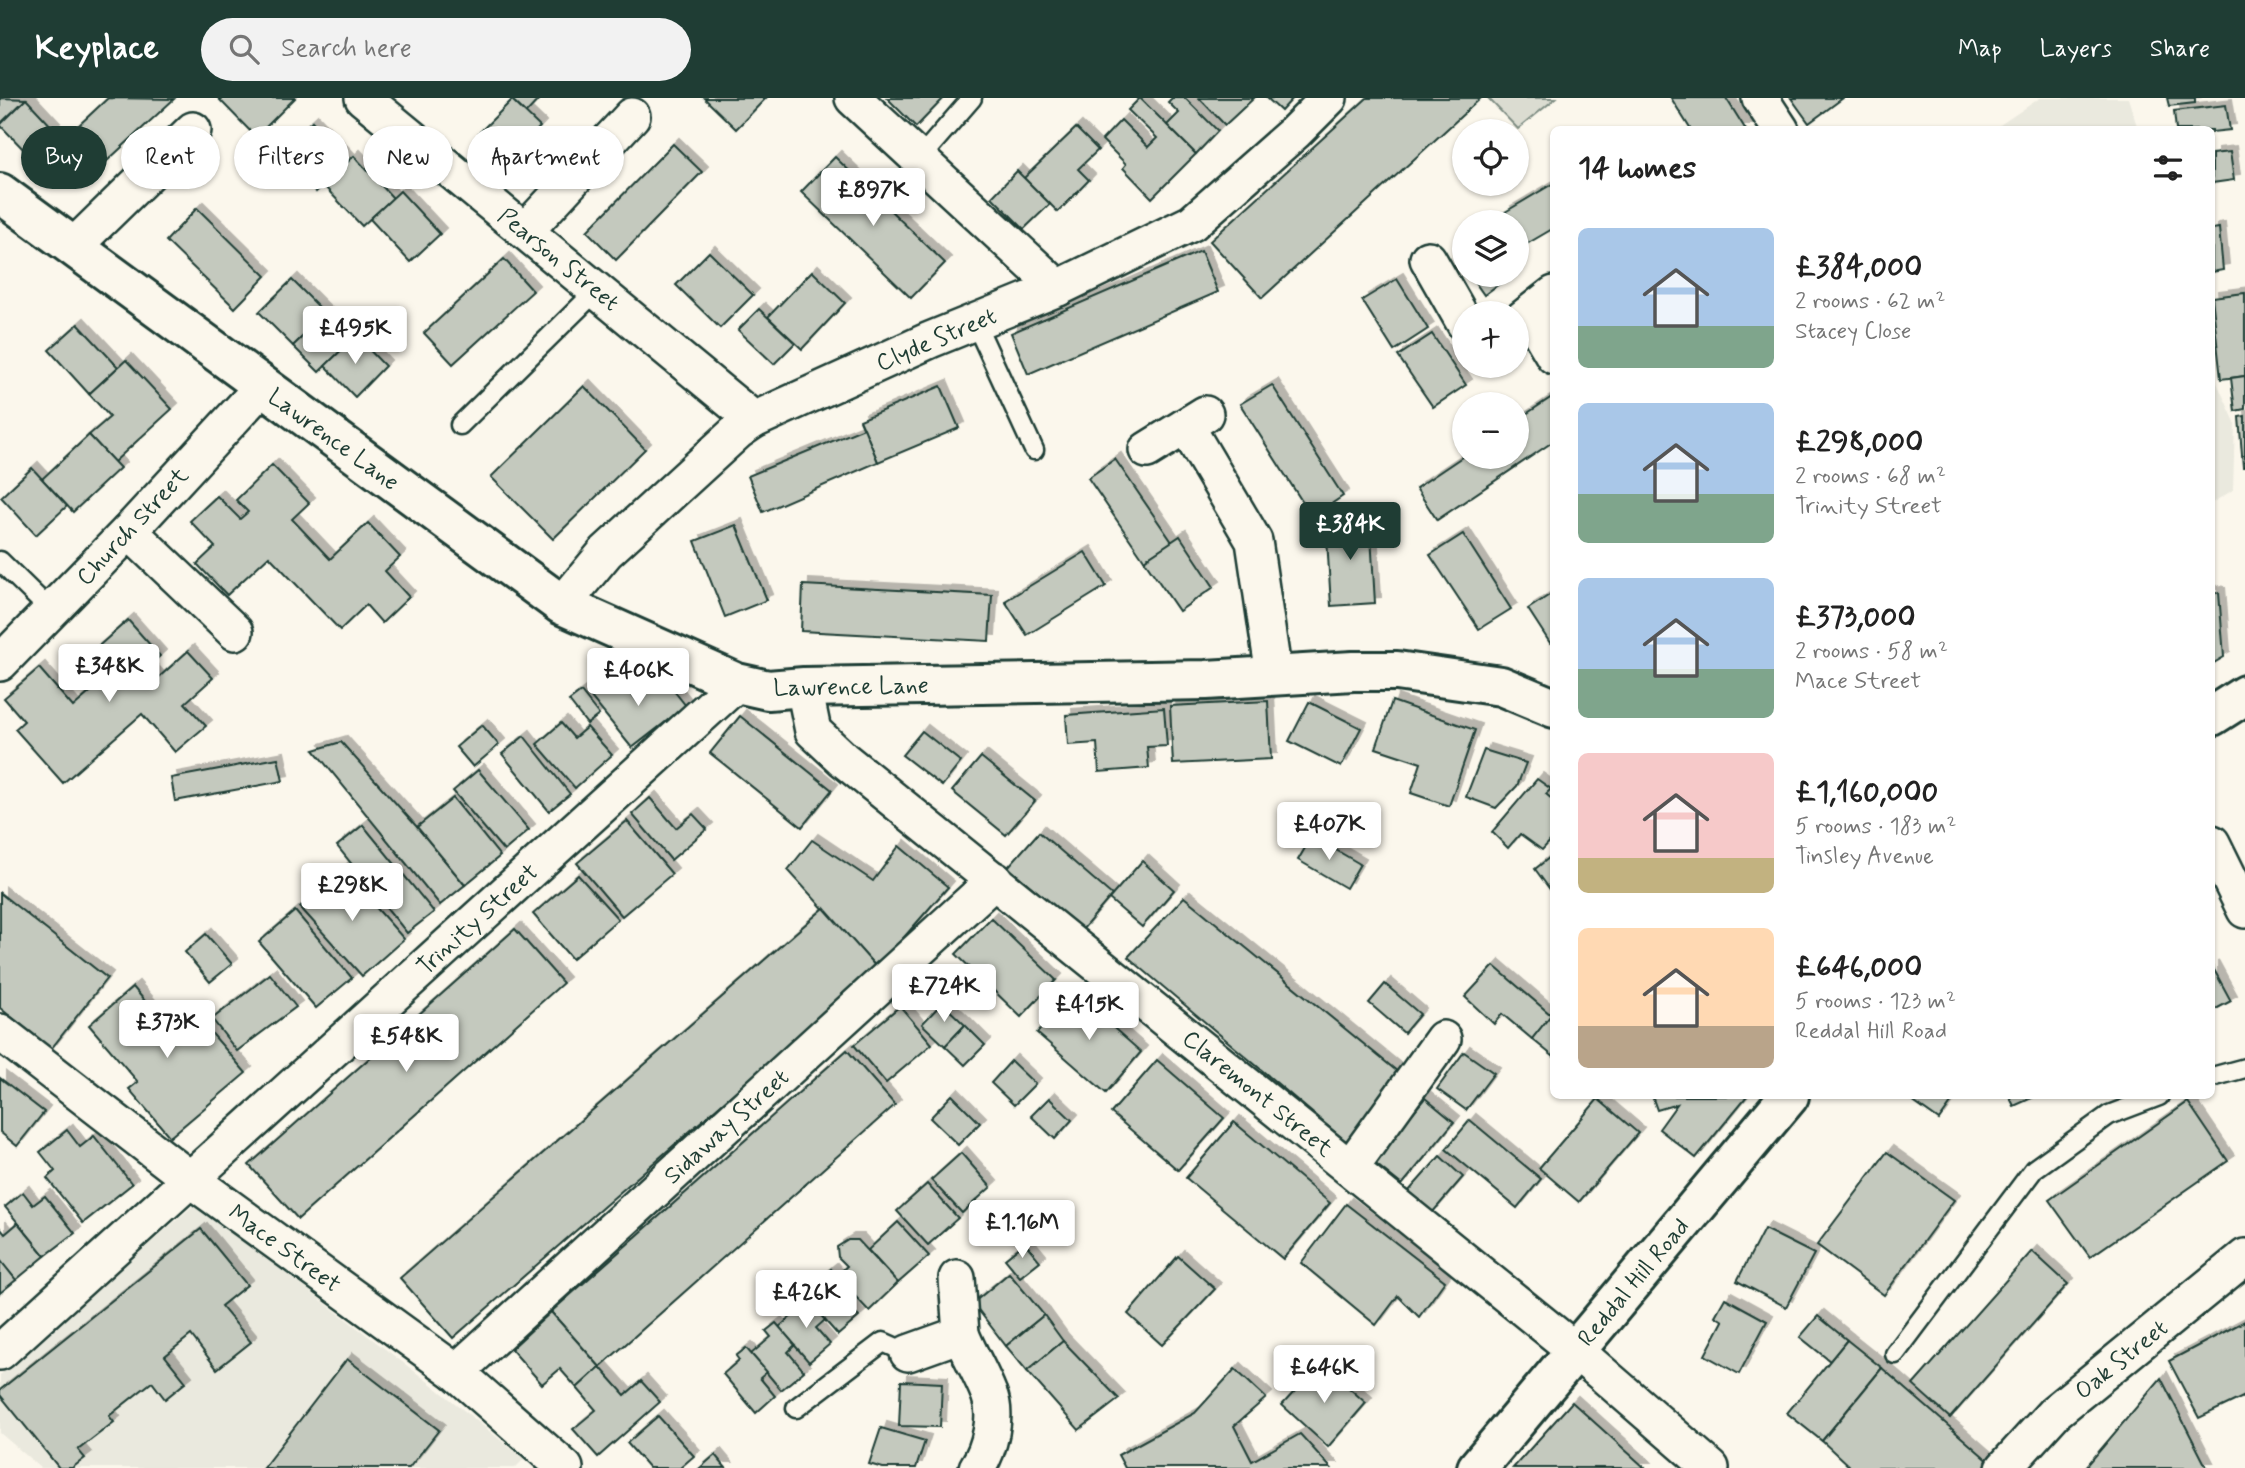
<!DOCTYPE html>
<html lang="en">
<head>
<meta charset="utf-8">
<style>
	body { margin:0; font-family:Mynerve,sans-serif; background:#f2f2f2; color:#222; height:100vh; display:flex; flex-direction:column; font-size:26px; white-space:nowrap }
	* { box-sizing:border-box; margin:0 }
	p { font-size:23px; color:#767676 }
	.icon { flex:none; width:38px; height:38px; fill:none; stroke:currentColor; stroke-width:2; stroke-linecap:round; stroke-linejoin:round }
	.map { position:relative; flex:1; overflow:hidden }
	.panel { position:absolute; left:1550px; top:28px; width:665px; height:973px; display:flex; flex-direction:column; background:#fff; border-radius:10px; box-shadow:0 2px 5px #0004 }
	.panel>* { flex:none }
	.hud { position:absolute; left:21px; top:28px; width:665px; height:63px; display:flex; gap:14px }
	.tools { position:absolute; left:1452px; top:21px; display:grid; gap:14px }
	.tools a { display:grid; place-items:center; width:77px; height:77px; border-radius:50%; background:#fff; box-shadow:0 2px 5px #0004; font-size:35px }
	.price { position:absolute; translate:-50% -60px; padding:0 16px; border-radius:7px; background:#fff; color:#222; font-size:23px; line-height:46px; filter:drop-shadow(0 2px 4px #0008) }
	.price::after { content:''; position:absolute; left:50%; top:42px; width:21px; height:16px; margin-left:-10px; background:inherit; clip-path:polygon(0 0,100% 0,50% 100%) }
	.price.selected { background:#1f3d34; color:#fff }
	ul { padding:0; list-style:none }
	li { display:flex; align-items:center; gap:21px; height:175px; padding:0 28px }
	li span { display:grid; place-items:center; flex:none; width:196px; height:140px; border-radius:10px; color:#555 }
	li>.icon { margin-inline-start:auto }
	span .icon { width:84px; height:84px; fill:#fffc; stroke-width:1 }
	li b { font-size:30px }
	h2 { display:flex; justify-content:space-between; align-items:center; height:84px; padding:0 28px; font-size:30px }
	.chip { padding:0 24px; border-radius:32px; background:#fff; box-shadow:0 2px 5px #0004; font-size:24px; line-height:63px }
	.chip.selected { background:#1f3d34; color:#fff }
	header { display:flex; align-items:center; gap:42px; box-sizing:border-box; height:98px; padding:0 35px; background:#1f3d34; color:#fff }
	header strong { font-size:33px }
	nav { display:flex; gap:38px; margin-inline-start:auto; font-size:24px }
	.search { width:490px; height:63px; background:#f2f2f2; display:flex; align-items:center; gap:18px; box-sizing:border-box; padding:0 24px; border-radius:38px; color:#767676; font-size:26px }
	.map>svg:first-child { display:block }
</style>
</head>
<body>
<header>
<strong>Keyplace</strong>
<div class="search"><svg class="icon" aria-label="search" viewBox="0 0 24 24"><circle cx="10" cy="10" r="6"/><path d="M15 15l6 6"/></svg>Search here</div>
<nav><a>Map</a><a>Layers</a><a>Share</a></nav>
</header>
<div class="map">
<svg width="2245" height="1370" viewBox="0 0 2245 1370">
	<defs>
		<filter id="shadow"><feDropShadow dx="6" dy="-6" stdDeviation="0" flood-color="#0004"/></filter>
	</defs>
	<rect width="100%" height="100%" fill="#fbf7ec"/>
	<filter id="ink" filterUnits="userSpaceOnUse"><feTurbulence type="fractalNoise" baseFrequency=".0143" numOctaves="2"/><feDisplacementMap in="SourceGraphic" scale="14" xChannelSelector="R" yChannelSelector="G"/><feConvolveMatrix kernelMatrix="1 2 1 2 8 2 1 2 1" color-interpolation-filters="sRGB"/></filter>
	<g filter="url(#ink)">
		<!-- built -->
		<g fill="#eae9de">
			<path d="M2040 0H2128L2138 31H1994Z"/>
			<path d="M2212 274 2235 324 2233 392 2212 405Z"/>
			<path d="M195 1106 435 1289 524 1361 515 1370H41L0 1335V1277Z"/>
		</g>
		<!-- green -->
		<path fill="#dbdcd1" stroke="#7d8c82" stroke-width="2" d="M1488 0H1556L1518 31Z"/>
		<!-- building -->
		<g fill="#c4c9be" stroke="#1f3d34" stroke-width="2" filter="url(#shadow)">
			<path d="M0 0 26 1 0 26Z"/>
			<path d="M108 0 174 1 94 75 63 42Z"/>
			<path d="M218 0H295L256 39Z"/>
			<path d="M510 0H540L526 15Z"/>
			<path d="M704 0H766L736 31Z"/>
			<path d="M887 0H944L916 29Z"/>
			<path d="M1140 0 1196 56 1152 100 1123 70 1126 66 1102 42 1121 22 1148 49 1157 40 1128 12Z"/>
			<path d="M1172 0H1185L1218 33 1196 56 1167 27 1179 15 1168 4Z"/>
			<path d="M1199 0H1254L1225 27Z"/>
			<path d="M1267 0H1293L1281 13Z"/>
			<path d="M1367 0H1481L1262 200 1210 143Z"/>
			<path d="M1671 0H1726L1746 32H1691Z"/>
			<path d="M1791 0H1843L1809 25Z"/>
			<path d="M2167 0H2195V5L2169 8Z"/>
			<path d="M26 1 54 31 28 56 0 27Z"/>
			<path d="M512 2 540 29 507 63 479 35Z"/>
			<path d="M2226 7 2230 32 2212 34V32H2176L2174 13Z"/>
			<path d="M312 23 349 62 316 94 278 54Z"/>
			<path d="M1076 30 1098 52 1078 71 1089 82 1058 114 1024 80Z"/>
			<path d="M673 46 702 74 616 162 587 133Z"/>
			<path d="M2230 54 2234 82 2212 85V56Z"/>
			<path d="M354 58 393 100 362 128 323 87Z"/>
			<path d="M835 59 945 165 911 200 801 94Z"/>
			<path d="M1017 73 1050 106 1024 131 992 99Z"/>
			<path d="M1554 85V130L1525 147 1517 134V124H1511L1505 114Z"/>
			<path d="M400 93 440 136 410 164 370 121Z"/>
			<path d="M197 110 266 178 235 210 166 143Z"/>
			<path d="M2219 130 2223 172 2212 174V131Z"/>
			<path d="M1201 153 1218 194 1028 276 1011 235Z"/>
			<path d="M709 154 753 197 720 230 676 187Z"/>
			<path d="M504 161 533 193 453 266 424 235Z"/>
			<path d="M812 173 845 205 802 251 768 219Z"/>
			<path d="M1470 177H1505L1507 180 1484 197Z"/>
			<path d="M1397 181 1428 231 1394 253 1362 202Z"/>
			<path d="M292 182 326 216 293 248 259 214Z"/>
			<path d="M2245 195V278L2221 281 2212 199Z"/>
			<path d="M759 211 795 245 774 266 738 232Z"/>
			<path d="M326 216 351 243 319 274 293 248Z"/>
			<path d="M78 226 118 269 89 296 49 252Z"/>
			<path d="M1432 236 1466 287 1433 309 1398 258Z"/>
			<path d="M356 238 385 268 355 299 325 268Z"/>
			<path d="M126 262 172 311 114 364 89 337 110 319 89 296Z"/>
			<path d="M2245 278V311L2235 313 2231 280Z"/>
			<path d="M1272 287 1343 398 1312 419 1240 306Z"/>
			<path d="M584 288 645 351 553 441 491 379Z"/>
			<path d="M941 288 959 330 878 364 860 322Z"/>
			<path d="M1552 299 1554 302V343L1437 422 1416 390 1465 357 1517 359V322Z"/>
			<path d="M2245 318V369H2243L2239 319Z"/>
			<path d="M864 330 878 364 763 414 748 378Z"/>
			<path d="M89 337 120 370 73 414 42 381Z"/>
			<path d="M1115 361 1172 444 1144 462 1088 380Z"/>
			<path d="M272 367 309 405 292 421 330 461 368 425 400 459 385 473 409 499 382 525 366 507 340 532 269 458 227 497 197 466 215 449 190 423 217 398 240 421 248 414 236 402Z"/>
			<path d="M32 370 67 408 36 437 1 399Z"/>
			<path d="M1370 420 1375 505 1331 508 1326 423Z"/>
			<path d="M736 427 767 502 725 519 695 443Z"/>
			<path d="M1463 436 1511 511 1479 531 1430 457Z"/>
			<path d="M1180 438 1214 489 1179 513 1144 462Z"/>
			<path d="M1085 454 1106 488 1027 537 1005 503Z"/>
			<path d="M803 487 992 497 989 543 801 533Z"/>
			<path d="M1554 494V543L1550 545 1528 511Z"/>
			<path d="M2212 494 2219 495 2224 559 2212 566Z"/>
			<path d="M128 522 160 558 148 569 158 580 188 553 213 580 185 605 206 628 175 654 142 616 63 685 15 631 24 623 4 600 39 570 73 609 112 575 93 553Z"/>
			<path d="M617 577 636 601 663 579 686 608 632 650 590 598Z"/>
			<path d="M581 594 599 617 587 626 569 603Z"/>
			<path d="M1268 603 1271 661 1173 666 1170 608Z"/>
			<path d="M1392 603 1475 632 1449 708 1411 695 1421 665 1376 650Z"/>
			<path d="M1309 604 1361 630 1341 669 1289 643Z"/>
			<path d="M1164 610 1167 648 1147 649 1149 670 1099 674 1097 645 1068 647 1066 617Z"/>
			<path d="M740 618 832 692 802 729 710 655Z"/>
			<path d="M561 625 574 640 587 629 612 657 575 690 537 646Z"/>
			<path d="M482 627 499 647 473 669 456 649Z"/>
			<path d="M922 633 961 664 942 688 902 657Z"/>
			<path d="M524 638 570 696 549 713 502 656Z"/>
			<path d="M341 644 417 729 465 787 440 807 314 652Z"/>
			<path d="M1484 652 1526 665 1517 688 1496 710 1466 699Z"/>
			<path d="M981 659 1035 703 1006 737 952 693Z"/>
			<path d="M278 660 283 683 175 703 171 680Z"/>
			<path d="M478 672 529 732 504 753 453 693Z"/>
			<path d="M1537 681 1551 691 1546 696 1554 703V739L1542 752 1520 736 1508 750 1492 734Z"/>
			<path d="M453 700 500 758 465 787 417 729Z"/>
			<path d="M650 700 676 730 693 716 707 731 671 762 632 716Z"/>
			<path d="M627 723 672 776 622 818 577 765Z"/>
			<path d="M363 727 434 814 407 835 337 748Z"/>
			<path d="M1039 734 1112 797 1082 832 1008 769Z"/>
			<path d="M1312 738 1360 766 1346 790 1298 762Z"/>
			<path d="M812 742 873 783 899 748 948 789 877 870 788 772Z"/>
			<path d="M1554 756V797L1535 771Z"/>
			<path d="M1142 763 1174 792 1142 829 1109 801Z"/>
			<path d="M342 771 404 841 362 878 300 809Z"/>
			<path d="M578 777 618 821 572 861 533 816Z"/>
			<path d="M0 795 107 880 51 951 0 910Z"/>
			<path d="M1184 799 1404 979 1349 1046 1128 859Z"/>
			<path d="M824 810 877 870 453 1240 400 1180Z"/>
			<path d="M295 813 352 880 316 910 259 844Z"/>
			<path d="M991 820 1056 882 1021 919 956 856Z"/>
			<path d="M515 831 563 885 298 1121 249 1067Z"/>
			<path d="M206 836 232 866 210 884 185 854Z"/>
			<path d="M1494 868 1551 917 1532 941 1502 916 1494 926 1465 899Z"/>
			<path d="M2212 868 2231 903 2212 913Z"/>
			<path d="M270 876 296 909 237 953 212 921Z"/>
			<path d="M1385 886 1420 916 1404 935 1369 905Z"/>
			<path d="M133 889 167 929 189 909 246 975 170 1039 129 991 138 984 89 927Z"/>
			<path d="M1073 894 1141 954 1106 995 1037 935Z"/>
			<path d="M942 905 965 927 945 948 922 926Z"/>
			<path d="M900 908 932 946 886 985 854 947Z"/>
			<path d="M1551 917 1554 920V959L1532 941Z"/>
			<path d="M965 927 985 947 965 967 945 948Z"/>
			<path d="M847 952 895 1007 600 1269 551 1214Z"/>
			<path d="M1464 954 1494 975 1466 1012 1437 991Z"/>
			<path d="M1157 962 1224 1020 1178 1072 1111 1015Z"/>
			<path d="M1011 963 1035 986 1014 1007 991 985Z"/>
			<path d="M0 980 44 1014 17 1048 0 1034Z"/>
			<path d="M952 997 980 1025 958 1047 930 1020Z"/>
			<path d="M1652 998H1747L1696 1060 1659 1031 1677 1006 1657 1012Z"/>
			<path d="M1905 998H1956L1939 1022Z"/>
			<path d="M2009 998H2036L2014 1008Z"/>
			<path d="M1049 1000 1072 1022 1055 1041 1031 1018Z"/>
			<path d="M1425 1000 1454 1024 1402 1087 1372 1063Z"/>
			<path d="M1598 1001 1638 1035 1579 1104 1539 1070Z"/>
			<path d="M2188 1004 2228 1063 2090 1159 2049 1102Z"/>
			<path d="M1470 1022 1541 1081 1517 1110 1446 1051Z"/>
			<path d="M1234 1024 1330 1105 1283 1161 1186 1080Z"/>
			<path d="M67 1032 80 1049 94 1038 132 1086 83 1125 47 1080 55 1073 40 1054Z"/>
			<path d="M1887 1054 1954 1102 1884 1197 1817 1147Z"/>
			<path d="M961 1055 991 1089 962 1115 931 1082Z"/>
			<path d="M1440 1058 1463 1079 1432 1115 1408 1094Z"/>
			<path d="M927 1086 958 1120 928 1147 897 1113Z"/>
			<path d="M23 1094 33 1107 45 1098 75 1135 45 1158 5 1109Z"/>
			<path d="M1346 1106 1445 1183 1419 1219 1398 1198 1376 1227 1301 1165Z"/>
			<path d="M898 1124 929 1158 898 1185 868 1152Z"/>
			<path d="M18 1125 45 1158 16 1182 0 1162V1130L5 1136Z"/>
			<path d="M201 1131 247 1187 221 1208 251 1244 217 1271 191 1237 165 1258 186 1284 165 1301 152 1284 109 1318 114 1324 78 1352 85 1360 72 1370H59L0 1297V1292Z"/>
			<path d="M1764 1131 1814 1156 1786 1209 1737 1183Z"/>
			<path d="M848 1142H858L898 1185 869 1213 836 1178 847 1168 838 1159 837 1149Z"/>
			<path d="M1025 1145 1040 1163 1020 1179 1005 1161Z"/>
			<path d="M2032 1153 2068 1186 1950 1320 1913 1287Z"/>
			<path d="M1178 1158 1215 1191 1162 1247 1128 1216Z"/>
			<path d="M0 1162 16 1182 0 1195Z"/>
			<path d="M831 1171 853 1198 846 1204 859 1219 838 1237 808 1203 827 1187 820 1180Z"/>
			<path d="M1009 1175 1044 1217 1006 1248 973 1205Z"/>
			<path d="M804 1198 825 1222 816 1230 830 1246 809 1264 779 1229 799 1212 794 1206Z"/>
			<path d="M1725 1200 1767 1223 1739 1276 1705 1257 1723 1223 1715 1218Z"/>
			<path d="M551 1214 600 1269 577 1290 560 1271 542 1286 511 1251Z"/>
			<path d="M1044 1217 1063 1243 1027 1273 1006 1248Z"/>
			<path d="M1818 1218 1847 1242 1830 1263 1800 1239Z"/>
			<path d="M2245 1223V1298L2199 1320 2169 1263Z"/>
			<path d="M776 1225 795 1247 788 1254 804 1273 781 1292 751 1256 771 1239 766 1233Z"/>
			<path d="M1847 1242 1882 1270 1822 1343 1787 1315Z"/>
			<path d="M1063 1243 1119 1301 1079 1332 1027 1273Z"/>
			<path d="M746 1250 767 1274 760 1280 775 1298 756 1315 723 1276 739 1262 736 1258Z"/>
			<path d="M347 1261 439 1332 409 1370H263Z"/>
			<path d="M1321 1265 1366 1305 1328 1349 1282 1307Z"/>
			<path d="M600 1269 625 1297 641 1283 660 1304 598 1359 573 1331 596 1312 577 1290Z"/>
			<path d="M1882 1270 1991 1365 1985 1370H1851L1822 1343Z"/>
			<path d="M1235 1271 1266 1300 1234 1328 1252 1363 1300 1336 1331 1370H1125L1118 1357 1195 1315Z"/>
			<path d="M2161 1280 2207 1370H2085Z"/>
			<path d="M901 1283 942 1285 940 1329 899 1328Z"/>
			<path d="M1572 1304 1644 1369 1645 1370H1513Z"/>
			<path d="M658 1318 694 1358 680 1370H649L627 1345Z"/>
			<path d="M881 1330 925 1343 916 1370H883L869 1366Z"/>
			<path d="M715 1357 726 1370H700Z"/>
		</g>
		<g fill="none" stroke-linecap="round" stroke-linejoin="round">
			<!-- service casing -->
			<g stroke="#1f3d34" stroke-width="23">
				<g id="service">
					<path d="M920 60 972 0"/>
					<path d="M975 224 1034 352"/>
					<path d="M460 327 597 192"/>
					<path d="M0 463 51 513"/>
					<path d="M2212 979 2245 970"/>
					<path d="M1895 1256 2034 1071 2109 1017 2159 998"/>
					<path d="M796 1310 883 1244 908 1255"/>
				</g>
			</g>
			<!-- minor casing -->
			<g stroke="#1f3d34" stroke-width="40">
				<g id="minor">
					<path d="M363 0 754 322"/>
					<path d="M853 0 1058 190"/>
					<path d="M1760 0 1781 32"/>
					<path d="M525 133 632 18"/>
					<path d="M73 149 193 32"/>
					<path d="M1428 161 1465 226"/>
					<path d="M1529 216 1554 258"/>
					<path d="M1517 225 1554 196"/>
					<path d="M1186 328 1254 443 1274 578"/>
					<path d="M1147 352 1205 316"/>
					<path d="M129 433 235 534"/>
					<path d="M562 507 606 454 738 333 754 322 930 242 1058 190 1192 125 1295 34 1329 0"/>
					<path d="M0 565 129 433 262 289"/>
					<path d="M804 589 813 633 843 661 1576 1253 1711 1370"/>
					<path d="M2212 745 2245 812"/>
					<path d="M0 934 190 1081 456 1274 565 1370"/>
					<path d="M1350 1070 1443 941"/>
					<path d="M961 1236C969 1256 981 1275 989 1296 998 1317 990 1351 977 1370"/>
					<path d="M0 1254 737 585"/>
					<path d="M908 1255 961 1236 957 1180"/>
					<path d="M456 1274 995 782"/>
					<path d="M2004 1370 2055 1314 2245 1159"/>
				</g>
			</g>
			<!-- tertiary casing -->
			<g stroke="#1f3d34" stroke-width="44">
				<path id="tertiary" d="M0 95 562 507 737 585 768 592 804 589 1206 582 1353 573H1397L1501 588 1554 610"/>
			</g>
			<!-- primary casing -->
			<g stroke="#1f3d34" stroke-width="44">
				<g id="primary">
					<path d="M2212 618 2245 597"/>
					<path d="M1477 1370 1789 998"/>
				</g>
			</g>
			<!-- service -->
			<use href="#service" stroke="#fbf7ec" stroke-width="18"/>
			<!-- minor -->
			<use href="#minor" stroke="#fbf7ec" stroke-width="35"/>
			<!-- tertiary -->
			<use href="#tertiary" stroke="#fbf7ec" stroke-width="38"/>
			<!-- primary -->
			<use href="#primary" stroke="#fbf7ec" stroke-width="38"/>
		</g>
	</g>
	<g text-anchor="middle" stroke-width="5" stroke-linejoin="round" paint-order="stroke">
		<!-- street labels -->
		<g font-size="24" fill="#1f3d34" stroke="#fbf7ec">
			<text transform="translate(559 161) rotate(39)" y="8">Pearson Street</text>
			<text transform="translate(936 241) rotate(-23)" y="8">Clyde Street</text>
			<text transform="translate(334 341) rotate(36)" y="8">Lawrence Lane</text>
			<text transform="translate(132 428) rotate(-47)" y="8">Church Street</text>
			<text transform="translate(851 588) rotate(-1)" y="8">Lawrence Lane</text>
			<text transform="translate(477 821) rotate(-42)" y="8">Trinity Street</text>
			<text transform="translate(1258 995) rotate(39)" y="8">Claremont Street</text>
			<text transform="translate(726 1028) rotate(-42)" y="8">Sidaway Street</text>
			<text transform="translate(285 1150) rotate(36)" y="8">Mace Street</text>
			<text transform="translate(1633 1184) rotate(-50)" y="8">Reddal Hill Road</text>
			<text transform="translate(2121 1261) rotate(-39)" y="8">Oak Street</text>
		</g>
	</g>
</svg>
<div class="tools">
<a><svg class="icon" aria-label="locate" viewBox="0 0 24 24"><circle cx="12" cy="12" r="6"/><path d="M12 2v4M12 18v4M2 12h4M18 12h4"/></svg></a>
<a><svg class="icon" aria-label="layers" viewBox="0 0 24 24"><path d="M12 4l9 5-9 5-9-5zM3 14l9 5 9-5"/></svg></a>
<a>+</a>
<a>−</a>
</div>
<b class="price" style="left:873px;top:130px">£897K</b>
<b class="price" style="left:355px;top:268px">£495K</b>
<b class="price selected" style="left:1350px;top:464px">£384K</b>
<b class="price" style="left:109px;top:606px">£348K</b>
<b class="price" style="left:638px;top:610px">£406K</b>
<b class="price" style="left:1329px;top:764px">£407K</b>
<b class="price" style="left:352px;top:825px">£298K</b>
<b class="price" style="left:944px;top:926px">£724K</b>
<b class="price" style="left:1089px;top:944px">£415K</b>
<b class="price" style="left:167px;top:962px">£373K</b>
<b class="price" style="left:406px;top:976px">£548K</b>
<b class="price" style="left:1022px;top:1162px">£1.16M</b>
<b class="price" style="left:806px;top:1232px">£426K</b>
<b class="price" style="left:1324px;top:1307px">£646K</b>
<div class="hud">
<a class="chip selected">Buy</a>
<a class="chip">Rent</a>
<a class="chip">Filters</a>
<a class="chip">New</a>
<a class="chip">Apartment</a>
</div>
<section class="panel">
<h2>14 homes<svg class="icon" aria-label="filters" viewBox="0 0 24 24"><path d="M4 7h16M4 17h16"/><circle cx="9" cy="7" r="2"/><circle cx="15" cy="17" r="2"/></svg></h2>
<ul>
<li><span style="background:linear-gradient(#a9c7e8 70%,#7fa58c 0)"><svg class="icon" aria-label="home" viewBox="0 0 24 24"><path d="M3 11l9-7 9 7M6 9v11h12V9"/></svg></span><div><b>£384,000</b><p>2 rooms · 62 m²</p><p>Stacey Close</p></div></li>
<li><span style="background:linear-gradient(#a9c7e8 65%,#7fa58c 0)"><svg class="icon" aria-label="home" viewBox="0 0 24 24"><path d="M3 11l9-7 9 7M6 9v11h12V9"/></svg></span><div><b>£298,000</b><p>2 rooms · 68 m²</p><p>Trinity Street</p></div></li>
<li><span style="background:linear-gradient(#a9c7e8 65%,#7fa58c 0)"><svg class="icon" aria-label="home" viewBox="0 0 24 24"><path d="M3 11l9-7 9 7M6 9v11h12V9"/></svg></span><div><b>£373,000</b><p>2 rooms · 58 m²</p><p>Mace Street</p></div></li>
<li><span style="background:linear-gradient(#f6c9c9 75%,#c2b280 0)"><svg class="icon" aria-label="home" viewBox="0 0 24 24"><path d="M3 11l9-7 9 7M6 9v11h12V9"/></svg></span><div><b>£1,160,000</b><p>5 rooms · 183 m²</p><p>Tinsley Avenue</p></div></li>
<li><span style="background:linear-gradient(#ffd9b3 70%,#b9a48a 0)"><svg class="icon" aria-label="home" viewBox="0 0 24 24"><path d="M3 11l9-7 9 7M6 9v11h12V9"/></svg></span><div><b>£646,000</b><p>5 rooms · 123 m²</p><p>Reddal Hill Road</p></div></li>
</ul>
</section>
</div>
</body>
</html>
